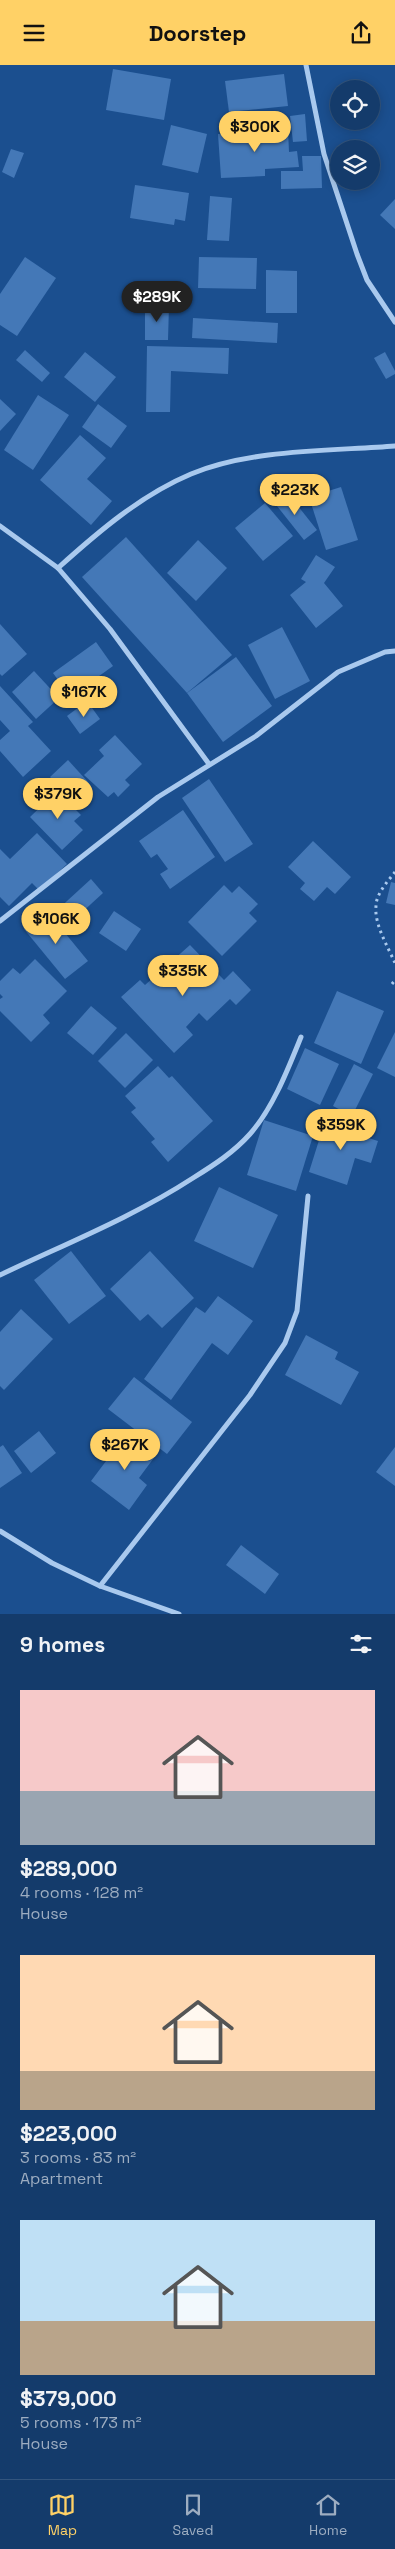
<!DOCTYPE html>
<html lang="en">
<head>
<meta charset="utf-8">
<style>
	body { margin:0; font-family:"Space Grotesk",sans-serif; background:#214673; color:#f1f3f6; height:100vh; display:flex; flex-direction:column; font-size:19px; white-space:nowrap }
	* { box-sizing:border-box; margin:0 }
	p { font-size:16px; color:#9dadc1 }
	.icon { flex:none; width:28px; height:28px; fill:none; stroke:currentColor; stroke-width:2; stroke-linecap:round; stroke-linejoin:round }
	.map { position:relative; height:1549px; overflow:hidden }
	.panel { display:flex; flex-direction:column; background:#143b6b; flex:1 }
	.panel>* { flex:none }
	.fabs { position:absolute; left:330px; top:15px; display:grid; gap:10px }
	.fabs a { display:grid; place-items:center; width:50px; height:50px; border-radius:50%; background:#143b6b; box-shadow:0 2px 12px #0003,0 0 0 1px #33557e; font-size:25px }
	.price { position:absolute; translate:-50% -42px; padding:0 11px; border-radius:18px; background:#ffd166; color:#111; font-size:16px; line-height:32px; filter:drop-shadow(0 1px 2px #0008) }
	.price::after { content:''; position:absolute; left:50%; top:30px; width:15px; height:11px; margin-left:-8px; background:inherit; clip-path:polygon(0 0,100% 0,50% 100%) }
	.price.selected { background:#222; color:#fff }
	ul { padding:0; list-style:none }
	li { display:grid; align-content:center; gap:10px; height:265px; padding:0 20px }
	li span { display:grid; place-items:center; height:155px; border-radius:0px; color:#555 }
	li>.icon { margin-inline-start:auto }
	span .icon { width:90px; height:90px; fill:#fffc; stroke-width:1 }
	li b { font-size:21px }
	h2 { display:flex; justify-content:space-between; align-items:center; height:60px; padding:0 20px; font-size:21px }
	header { display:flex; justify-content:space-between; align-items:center; height:65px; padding:0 20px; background:#ffd166; color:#111; font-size:22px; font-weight:800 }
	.tabs { display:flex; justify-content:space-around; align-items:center; height:70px; border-top:1px solid #33557e; background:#143b6b; font-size:14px; color:#9dadc1 }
	.tabs a { display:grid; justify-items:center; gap:2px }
	.tabs .selected { color:#ffd166 }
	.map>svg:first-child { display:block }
</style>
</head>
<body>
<header><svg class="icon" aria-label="menu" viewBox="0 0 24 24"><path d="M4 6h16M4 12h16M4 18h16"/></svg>Doorstep<svg class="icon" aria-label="share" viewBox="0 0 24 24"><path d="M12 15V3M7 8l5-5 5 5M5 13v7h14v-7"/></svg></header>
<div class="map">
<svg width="395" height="1549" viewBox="0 0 395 1549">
	<rect width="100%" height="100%" fill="#1b4f8f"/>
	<!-- building -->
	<g fill="#4478b7">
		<path d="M113 4 171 14 164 55 106 45Z"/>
		<path d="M284 9 288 41 229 47 225 16Z"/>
		<path d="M305 49 307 76 293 77 290 51Z"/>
		<path d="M171 60 207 69 198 108 162 100Z"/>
		<path d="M288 65 289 87 297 86 299 102 265 104V111L221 113 218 69Z"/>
		<path d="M11 84 24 88 14 113 2 107Z"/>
		<path d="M302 91H321L322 123 281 124V106H303Z"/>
		<path d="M135 120 189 128 185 156 175 154 174 160 130 153Z"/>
		<path d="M210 131 232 133 229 176 207 175Z"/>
		<path d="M395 134V164L380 150Z"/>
		<path d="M25 192 56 213 17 271 0 260V229Z"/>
		<path d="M199 192 257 193 256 224 198 223Z"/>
		<path d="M266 205 297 206V248H266Z"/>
		<path d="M145 241H169L168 275H145Z"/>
		<path d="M193 253 278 258 277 278 192 273Z"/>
		<path d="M147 281 229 283 228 309 171 306 170 347H146Z"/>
		<path d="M25 285 50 308 42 317 16 295Z"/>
		<path d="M85 287 116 312 95 337 64 312Z"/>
		<path d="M385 287 395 306V309L386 314 374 293Z"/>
		<path d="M38 330 69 350 33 405 4 385Z"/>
		<path d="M0 334 16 349 0 366Z"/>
		<path d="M98 339 127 361 111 383 82 362Z"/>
		<path d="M80 370 106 393 87 414 112 436 91 460 40 415Z"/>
		<path d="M341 422 358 475 326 485 309 432Z"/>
		<path d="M286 426 317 465 304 475 273 436Z"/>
		<path d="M265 438 293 471 263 496 235 463Z"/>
		<path d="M126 472 232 590 187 628 82 512Z"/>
		<path d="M198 475 227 503 196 536 167 508Z"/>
		<path d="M316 490 335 502 324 518 343 541 316 563 290 530 306 517 301 514Z"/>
		<path d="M0 559 27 589 2 611 0 609Z"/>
		<path d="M282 562 310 616 275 634 248 580Z"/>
		<path d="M96 577 113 601 70 632 53 608Z"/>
		<path d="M236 592 272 641 223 677 187 628Z"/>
		<path d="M34 606 59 633 36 654 12 627Z"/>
		<path d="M0 621 33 657 28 661 51 686 23 712 0 686V675L10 666 0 655Z"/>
		<path d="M87 636 100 654 80 669 67 651Z"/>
		<path d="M115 670 142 699 125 715 130 720 118 732 114 727 108 732 84 710 104 691 99 685Z"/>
		<path d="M68 695 88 717 70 733 50 712Z"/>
		<path d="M209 714 253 779 225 797 182 733Z"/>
		<path d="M57 726 81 750 74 756 83 765 62 785 30 752Z"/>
		<path d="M183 745 215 792 170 824 160 809 168 804 157 789 151 793 139 776Z"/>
		<path d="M37 768 67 799 39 825 32 818 9 841 0 832V784L10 794Z"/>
		<path d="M313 776 351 812 335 829 327 822 314 836 300 824 305 818 288 802Z"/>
		<path d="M91 814 103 828 67 861 55 847Z"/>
		<path d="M391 817 395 818V840L386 838Z"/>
		<path d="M224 820 232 828 239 821 258 839 249 848 257 856 222 891 188 857Z"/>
		<path d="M47 846 88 896 65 914 24 864Z"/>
		<path d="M114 846 141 864 126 886 99 868Z"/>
		<path d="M190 880 224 915 233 906 251 925 236 940 230 934 207 956 199 948 186 962 193 970 174 988 121 932 140 915 145 920Z"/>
		<path d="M35 894 67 926 43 950 50 958 31 977 0 946V934L3 932 0 929V916L13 903 20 909Z"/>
		<path d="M337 926 384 946 361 999 314 978Z"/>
		<path d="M91 941 117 963 93 990 67 968Z"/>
		<path d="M395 967V1012L377 1003Z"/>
		<path d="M126 968 153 995 125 1023 98 996Z"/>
		<path d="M305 983 339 999 320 1040 287 1024Z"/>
		<path d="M354 999 373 1009 352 1051 333 1041Z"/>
		<path d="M158 1001 169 1013 172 1011 213 1056 168 1097 151 1077 155 1074 131 1047 136 1043 125 1031Z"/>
		<path d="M326 1053 364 1065 362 1071 378 1076 371 1098 355 1093 347 1120 309 1107Z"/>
		<path d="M264 1055 313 1071 296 1126 247 1110Z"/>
		<path d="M219 1122 278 1150 253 1203 194 1176Z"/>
		<path d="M71 1186 106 1231 69 1259 34 1215Z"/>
		<path d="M150 1186 194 1233 162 1263 148 1249 140 1256 110 1224Z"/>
		<path d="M218 1231 253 1256 228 1290 212 1278 171 1335 144 1314 196 1242 205 1248Z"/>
		<path d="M21 1244 53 1274 4 1325 0 1321V1267Z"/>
		<path d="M306 1270 338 1287 335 1294 359 1307 341 1340 285 1310Z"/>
		<path d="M134 1312 192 1357 167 1389 108 1344Z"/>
		<path d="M39 1366 56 1388 31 1408 14 1386Z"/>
		<path d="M128 1367 156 1390 139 1413 147 1420 129 1445 91 1416Z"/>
		<path d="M3 1380 22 1408 0 1423V1382Z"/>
		<path d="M395 1382V1421L376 1407Z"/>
		<path d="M241 1480 279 1509 265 1529 226 1500Z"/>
	</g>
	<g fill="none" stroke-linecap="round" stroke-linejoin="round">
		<!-- path -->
		<g stroke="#a9c9ee" stroke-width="3" stroke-dasharray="2.5 4" stroke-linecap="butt">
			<path d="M395 807C388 816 376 829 376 841 374 859 388 882 395 898"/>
			<path d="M392 919 395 915"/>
		</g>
		<!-- street -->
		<g stroke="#a9c9ee" stroke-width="5">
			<path d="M306 0 324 89 357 189 367 215 395 257"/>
			<path d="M0 461 58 503 110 564 209 699"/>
			<path d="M58 503C98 467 141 430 191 409 251 384 331 386 395 381"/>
			<path d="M0 856 158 732 256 671 338 607 385 587 395 586"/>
			<path d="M0 1210C65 1179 133 1152 193 1113 214 1100 234 1087 250 1069 273 1043 288 1004 301 972"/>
			<path d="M0 1466 52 1498 100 1521 179 1549"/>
			<path d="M100 1521 250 1330 285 1278 297 1246 308 1131"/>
		</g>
	</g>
</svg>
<div class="fabs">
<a><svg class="icon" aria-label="locate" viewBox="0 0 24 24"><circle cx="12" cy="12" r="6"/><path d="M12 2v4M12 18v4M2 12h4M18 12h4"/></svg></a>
<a><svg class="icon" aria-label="layers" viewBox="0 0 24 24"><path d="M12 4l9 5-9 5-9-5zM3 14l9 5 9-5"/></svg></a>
</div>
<b class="price" style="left:255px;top:88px">$300K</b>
<b class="price selected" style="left:157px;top:258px">$289K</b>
<b class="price" style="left:295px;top:451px">$223K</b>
<b class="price" style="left:84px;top:653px">$167K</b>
<b class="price" style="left:58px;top:755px">$379K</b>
<b class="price" style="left:56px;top:880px">$106K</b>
<b class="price" style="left:183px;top:932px">$335K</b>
<b class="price" style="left:341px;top:1086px">$359K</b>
<b class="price" style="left:125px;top:1406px">$267K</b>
</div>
<section class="panel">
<h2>9 homes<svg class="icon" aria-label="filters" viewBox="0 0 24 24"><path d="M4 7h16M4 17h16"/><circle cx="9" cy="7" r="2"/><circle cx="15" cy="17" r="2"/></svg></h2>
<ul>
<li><span style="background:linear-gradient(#f6c9c9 65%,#9aa5b1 0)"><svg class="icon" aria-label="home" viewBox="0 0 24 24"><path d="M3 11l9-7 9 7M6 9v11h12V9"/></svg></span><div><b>$289,000</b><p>4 rooms · 128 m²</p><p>House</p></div></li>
<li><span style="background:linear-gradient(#ffd9b3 75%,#b9a48a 0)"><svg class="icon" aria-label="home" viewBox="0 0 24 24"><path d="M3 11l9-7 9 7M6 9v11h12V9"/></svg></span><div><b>$223,000</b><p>3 rooms · 83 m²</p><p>Apartment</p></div></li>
<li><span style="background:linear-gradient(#bfe0f5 65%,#b9a48a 0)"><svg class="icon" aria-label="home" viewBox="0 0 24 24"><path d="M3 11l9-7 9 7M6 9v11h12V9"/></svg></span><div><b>$379,000</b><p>5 rooms · 173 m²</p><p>House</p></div></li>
</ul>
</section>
<nav class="tabs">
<a class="selected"><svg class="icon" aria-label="map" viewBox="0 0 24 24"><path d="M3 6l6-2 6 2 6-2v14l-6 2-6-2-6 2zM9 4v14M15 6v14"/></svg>Map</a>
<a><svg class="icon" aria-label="saved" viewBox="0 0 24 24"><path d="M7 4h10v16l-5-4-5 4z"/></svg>Saved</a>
<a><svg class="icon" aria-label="home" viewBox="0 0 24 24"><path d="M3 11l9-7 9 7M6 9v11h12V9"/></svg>Home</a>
</nav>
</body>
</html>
